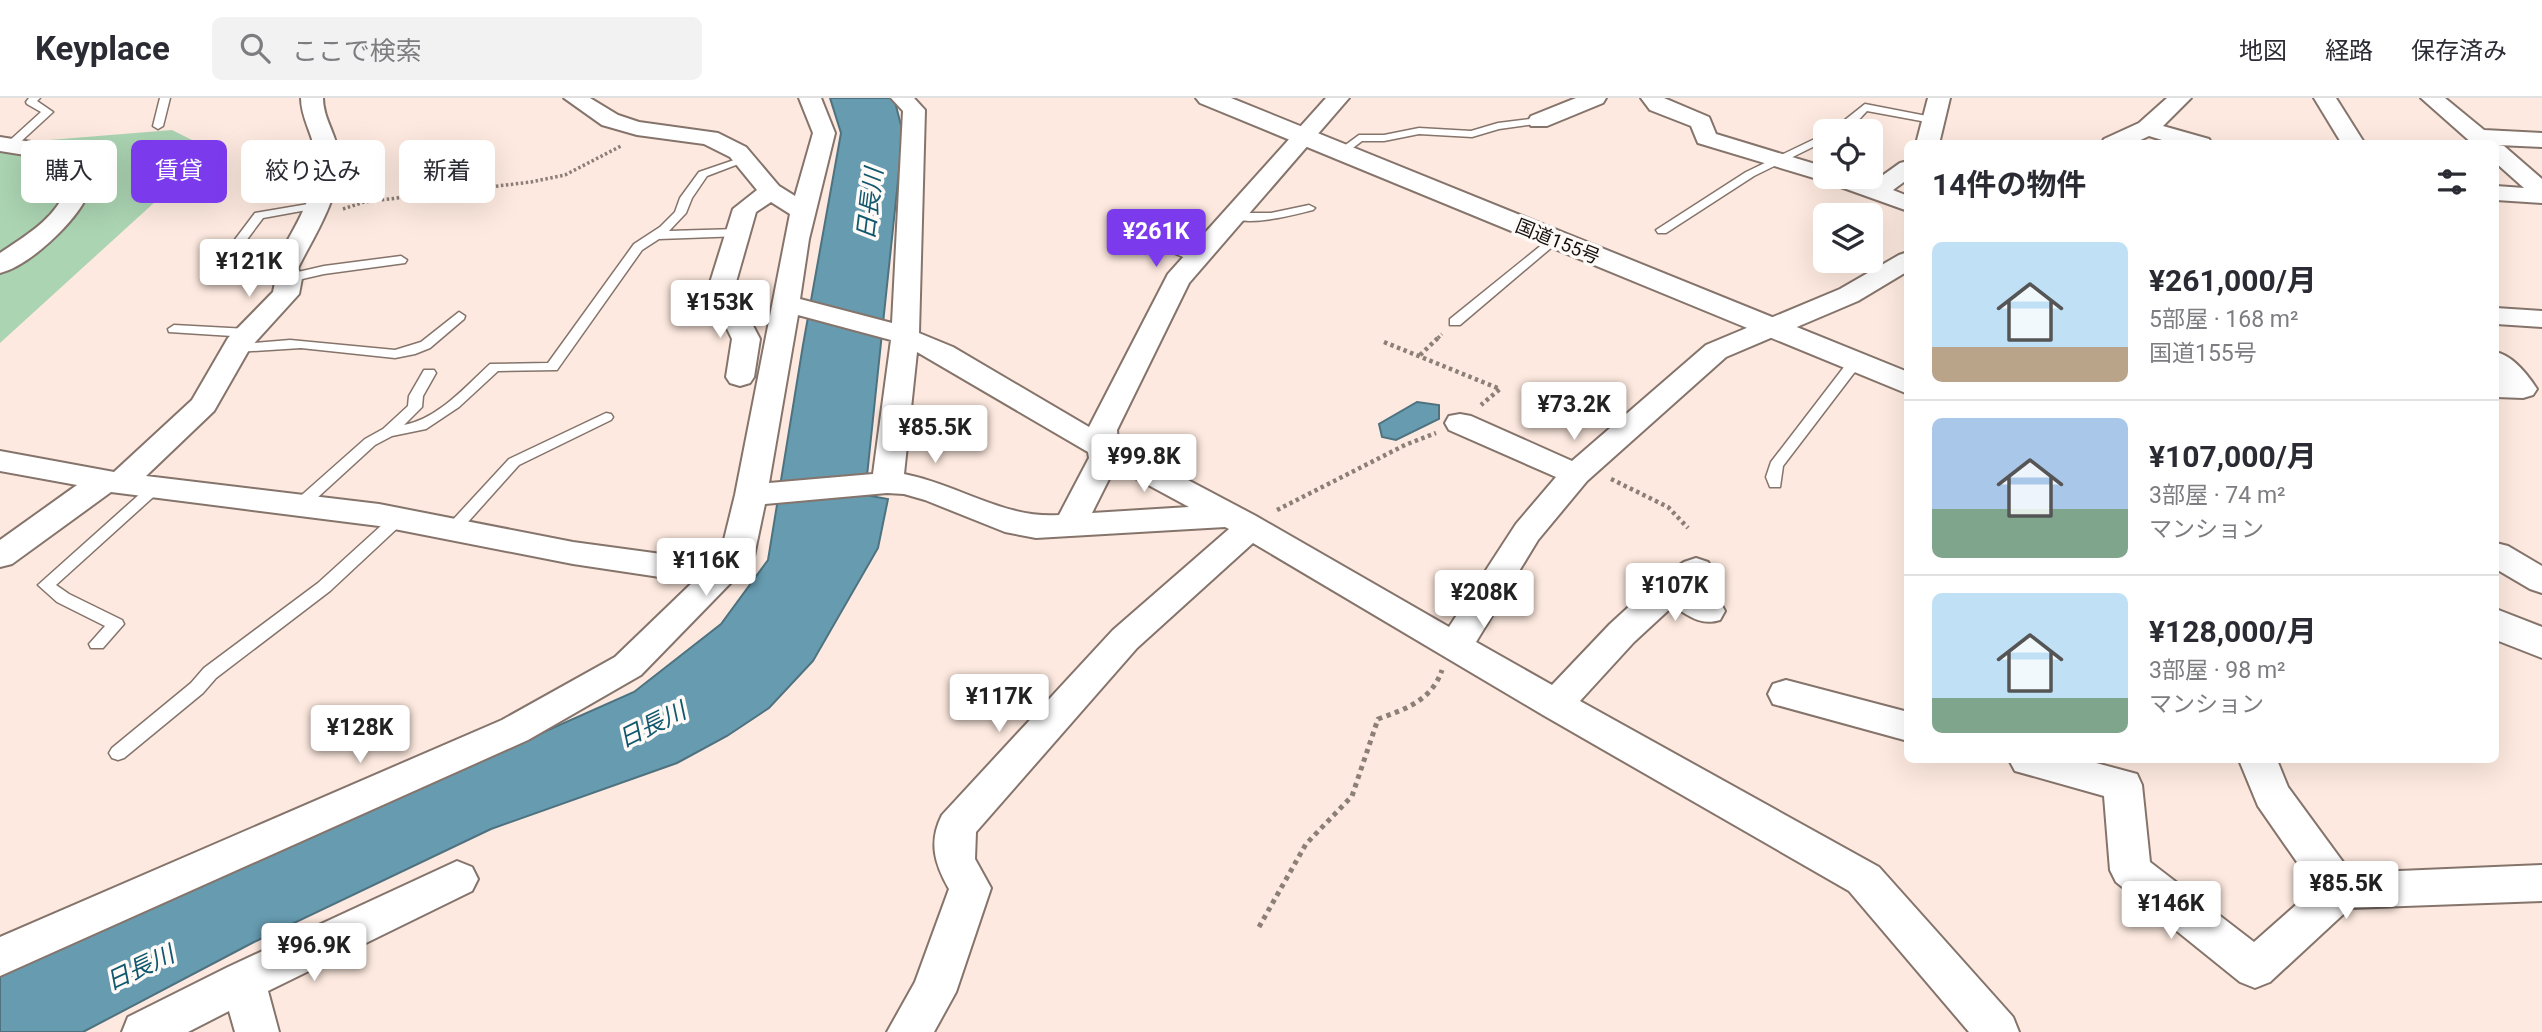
<!DOCTYPE html>
<html lang="ja">
<head>
<meta charset="utf-8">
<style>
	body { margin:0; font-family:Roboto,"Noto Sans JP",sans-serif; background:#f2f2f3; color:#2b2b33; height:100vh; display:flex; flex-direction:column; font-size:26px; white-space:nowrap }
	* { box-sizing:border-box; margin:0 }
	p { font-size:23px; color:#7c7c81 }
	.icon { flex:none; width:38px; height:38px; fill:none; stroke:currentColor; stroke-width:2; stroke-linecap:round; stroke-linejoin:round }
	.map { position:relative; flex:1; overflow:hidden }
	.drawer { position:absolute; left:1904px; top:42px; width:595px; height:623px; display:flex; flex-direction:column; background:#fff; border-radius:10px; box-shadow:0 7px 28px #0002 }
	.drawer>* { flex:none }
	.guide { position:absolute; left:21px; top:42px; width:665px; height:63px; display:flex; gap:14px }
	.controls { position:absolute; left:1813px; top:21px; display:grid; gap:14px }
	.controls a { display:grid; place-items:center; width:70px; height:70px; border-radius:10px; background:#fff; box-shadow:0 7px 28px #0002; font-size:35px }
	.price { position:absolute; translate:-50% -60px; padding:0 16px; border-radius:7px; background:#fff; color:#222; font-size:23px; line-height:46px; filter:drop-shadow(0 2px 4px #0008) }
	.price::after { content:''; position:absolute; left:50%; top:42px; width:21px; height:16px; margin-left:-10px; background:inherit; clip-path:polygon(0 0,100% 0,50% 100%) }
	.price.selected { background:#7c3aed; color:#fff }
	ul { padding:0; list-style:none }
	li { display:flex; align-items:center; gap:21px; height:175px; padding:0 28px }
	li+li { border-top:2px solid #e1e1e2 }
	li span { display:grid; place-items:center; flex:none; width:196px; height:140px; border-radius:10px; color:#555 }
	li>.icon { margin-inline-start:auto }
	span .icon { width:84px; height:84px; fill:#fffc; stroke-width:1 }
	li b { font-size:30px }
	h2 { display:flex; justify-content:space-between; align-items:center; height:84px; padding:0 28px; font-size:30px }
	.chip { padding:0 24px; border-radius:10px; background:#fff; box-shadow:0 7px 28px #0002; font-size:24px; line-height:63px }
	.chip.selected { background:#7c3aed; color:#fff }
	header { display:flex; align-items:center; gap:42px; box-sizing:border-box; height:98px; padding:0 35px; background:#fff; border-bottom:2px solid #e1e1e2 }
	header strong { font-size:33px }
	nav { display:flex; gap:38px; margin-inline-start:auto; font-size:24px }
	.search { width:490px; height:63px; background:#f2f2f3; display:flex; align-items:center; gap:18px; box-sizing:border-box; padding:0 24px; border-radius:10px; color:#7c7c81; font-size:26px }
	.map>svg:first-child { display:block }
</style>
</head>
<body>
<header>
<strong>Keyplace</strong>
<div class="search"><svg class="icon" aria-label="search" viewBox="0 0 24 24"><circle cx="10" cy="10" r="6"/><path d="M15 15l6 6"/></svg>ここで検索</div>
<nav><a>地図</a><a>経路</a><a>保存済み</a></nav>
</header>
<div class="map">
<svg width="2542" height="934" viewBox="0 0 2542 934">
	<rect width="100%" height="100%" fill="#fde9df"/>
	<!-- green -->
	<path fill="#abd4b2" d="M172 32 212 52 0 245V46Z"/>
	<!-- water -->
	<g fill="#669bb0" stroke="#4e727f" stroke-width="2">
		<path d="M830 0H894L903 35 865 397 888 401 878 450 813 563 769 610 727 638 677 665 491 731 254 844 83 934H0V875L634 594 721 526 768 462 803 247 841 35Z"/>
		<path d="M1417 304 1439 307V321L1396 342 1382 339 1379 326Z"/>
	</g>
	<g fill="none" stroke-linecap="round" stroke-linejoin="round">
		<!-- lane casing -->
		<g stroke="#85746b" stroke-width="3">
			<g id="lane">
				<path d="M29 0H40L37 3 53 14 16 48H8V44L41 14 27 6 26 4Z"/>
				<path d="M160 0H170L163 28 158 31 153 28Z"/>
				<path d="M1865 6 1932 19 1937 22 1932 25 1867 13C1855 26 1849 33 1831 33Z"/>
				<path d="M1539 20 1543 21V25L1499 31 1472 39 1419 36 1384 43H1362L1345 56 1336 54 1359 37H1384L1419 30 1471 33 1498 25Z"/>
				<path d="M1825 36V43L1754 78 1666 135H1658L1656 132 1746 74Z"/>
				<path d="M740 60 749 62 707 78 692 100 686 115 669 133 738 131 744 135 742 138 659 141 642 152 557 272 498 273 459 309 426 331 392 338 375 347 305 411H295L292 407 295 403 365 341 383 331 408 308 409 298 424 272H434L436 275 423 298 422 309 404 327C438 321 466 288 490 266L548 265 634 146 660 129 675 114 680 100 699 74Z"/>
				<path d="M325 78 329 79V83L259 96 253 93 259 90Z"/>
				<path d="M314 105 320 108 318 110 263 120 234 159 230 160 224 156 255 115Z"/>
				<path d="M1309 107 1315 110 1313 112C1293 117 1245 130 1228 118L1234 115H1271Z"/>
				<path d="M1128 118 1159 140 1203 160 1197 164 1193 163 1151 146 1124 124V120Z"/>
				<path d="M1554 137 1558 138V144L1460 227H1450V221Z"/>
				<path d="M401 158 407 162 405 165 324 176 289 184 283 180 285 177 324 168Z"/>
				<path d="M459 214 465 218 464 221 430 250 415 256 395 260 301 250 236 254 229 250 231 247 290 242 395 252 421 244Z"/>
				<path d="M174 227 248 231 255 235 248 239 169 234 168 231Z"/>
				<path d="M1858 262 1865 266 1854 275 1783 368 1780 389H1770L1766 379 1771 364 1844 269Z"/>
				<path d="M606 315 611 316 613 319 611 322 519 367 459 434H449L446 430 449 426 509 361Z"/>
				<path d="M156 384 161 386 163 389 161 392 56 487 69 496 122 522 124 526 103 550H91L89 546 105 528 57 504 38 487 151 386Z"/>
				<path d="M399 415 404 416 407 420 404 424 330 493 216 580 203 595 124 660 118 662 112 660 109 655 112 650 191 585 204 570 318 485 394 416Z"/>
			</g>
		</g>
		<!-- street casing -->
		<g stroke="#85746b" stroke-width="4">
			<g id="street">
				<path d="M301 0H323C323 21 337 37 339 58 341 98 315 136 298 170L302 180 299 196 250 250 214 313 146 378 379 406 573 444 713 463 721 454 735 397 790 116 771 104 756 114 734 191 760 241 754 279 750 285 740 288 730 285 726 279 732 241 708 191 733 111 757 92 730 59 704 46 637 37 602 27 564 0H590L618 17 639 24 718 35 746 49 779 88 795 98 813 35 799 0H821L835 35 809 141 800 201 892 225 903 13 891 0H914L925 12 919 235 953 249 1089 329 1168 176 1326 0H1349L1189 185 1117 332 1118 345 1256 418 1449 529 1516 426 1556 379 1449 332 1445 325 1449 318 1460 316 1471 318 1572 363 1706 247 1840 191 1899 157 1908 154V173L1858 203 1726 259 1587 383 1538 442 1476 544 1552 587 1610 526 1658 482 1684 464 1696 460 1708 464 1713 472 1708 480 1695 490 1720 504 1725 513 1720 522C1701 528 1689 518 1673 508L1634 544 1580 603 1879 769 2013 919 2019 934H1969L1849 793 1543 617 1253 445 1137 550 976 734 975 761 991 790 956 894 934 934H887L915 884 949 791C935 766 928 745 942 717L1113 532 1229 431 1225 429 1036 440 1005 434 925 402 904 396 887 395 765 406 754 458 749 466 641 577 528 642 0 878V839L502 622 615 559 693 484 573 466 379 428 111 394 12 466 0 469V442L77 387 0 373V353L114 374 192 302 228 240 273 194 276 180 272 170C290 136 321 94 315 53 312 35 301 19 301 0ZM798 217 891 242 873 376 769 385ZM917 254 1088 354 1089 360 1059 417C1004 421 957 386 904 376ZM1115 369 1189 409 1092 415Z"/>
				<path d="M1576 0H1606L1603 5 1547 28H1531L1528 23 1531 18Z"/>
				<path d="M1641 0H1664L1709 19 1716 36 1825 69V79H1855L1872 85 1900 65 1908 63V81L1893 92 1908 98V113L1824 83 1698 45 1691 28 1650 12Z"/>
				<path d="M1928 0H1950L1939 46H1916Z"/>
				<path d="M2167 0H2191L2163 28 2209 41 2212 46H2175L2149 38 2132 46H2101L2104 41 2139 25Z"/>
				<path d="M2314 0H2336L2365 46H2342Z"/>
				<path d="M2421 0H2445L2484 32 2542 35V49L2498 47 2504 48 2542 81V105L2496 102V88L2524 90 2496 65V46H2473Z"/>
				<path d="M0 39 82 52 90 54 94 59C89 71 93 85 88 96 76 124 29 168 0 175V155C22 140 57 120 65 92 68 83 67 73 69 64L0 53Z"/>
				<path d="M2496 210 2542 213V229L2496 226Z"/>
				<path d="M2496 254C2513 258 2528 277 2537 291L2533 297 2523 300 2496 299V281H2498L2496 278Z"/>
				<path d="M2496 445 2508 448 2542 468V495L2530 491 2496 471Z"/>
				<path d="M1786 582 1908 614V643L1773 606 1768 596 1773 586Z"/>
				<path d="M2009 662H2085L2137 676 2142 687 2150 764 2254 844 2315 790 2258 708 2239 662H2277L2288 689 2351 775 2542 767V803L2350 810 2270 884 2255 890 2240 884 2116 784 2110 772 2104 698 2015 673Z"/>
				<path d="M457 763 472 769 478 781 472 793 268 893 279 934H235L229 913 188 934H122L128 919 228 869Z"/>
			</g>
		</g>
		<!-- highway casing -->
		<g stroke="#85746b" stroke-width="4">
			<g id="highway">
				<path d="M1196 0H1231L1908 274V296L1200 5Z"/>
				<path d="M2496 511 2542 529V560L2496 542Z"/>
			</g>
		</g>
		<!-- path-far2 -->
		<g stroke="#8c7f78" stroke-width="3.5" stroke-dasharray="2.5 2.5" stroke-linecap="butt">
			<path d="M343 111 364 104 531 84 565 77 621 48"/>
			<path d="M1438 240 1442 236"/>
		</g>
		<!-- path-far1 -->
		<g stroke="#8c7f78" stroke-width="4.5" stroke-dasharray="3.5 3.5" stroke-linecap="butt">
			<path d="M1384 244 1500 291 1481 307"/>
			<path d="M1420 257 1439 239"/>
			<path d="M1611 381 1668 409 1688 430"/>
			<path d="M1277 412 1405 347 1436 335"/>
		</g>
		<!-- path -->
		<path stroke="#8c7f78" stroke-width="5" stroke-dasharray="4.5 4.5" stroke-linecap="butt" d="M1259 829 1306 746 1352 698 1378 621C1406 611 1432 602 1442 572"/>
		<!-- lane -->
		<use href="#lane" fill="#fff" fill-rule="evenodd"/>
		<!-- street -->
		<use href="#street" fill="#fff" fill-rule="evenodd"/>
		<!-- highway -->
		<use href="#highway" fill="#fff" fill-rule="evenodd"/>
	</g>
	<g text-anchor="middle" stroke-width="7" stroke-linejoin="round" paint-order="stroke">
		<!-- far-street labels -->
		<g font-size="19" fill="#17110e" stroke="#fefaf8">
			<text transform="translate(1558 143) rotate(22)" y="7">国道155号</text>
		</g>
		<!-- water labels -->
		<g font-size="24" font-style="italic" fill="#11586f" stroke="#fefaf8">
			<text transform="translate(870 106) rotate(-83)" y="8">日長川</text>
			<text transform="translate(652 627) rotate(-26)" y="8">日長川</text>
			<text transform="translate(140 870) rotate(-25)" y="8">日長川</text>
		</g>
	</g>
</svg>
<div class="controls">
<a><svg class="icon" aria-label="locate" viewBox="0 0 24 24"><circle cx="12" cy="12" r="6"/><path d="M12 2v4M12 18v4M2 12h4M18 12h4"/></svg></a>
<a><svg class="icon" aria-label="layers" viewBox="0 0 24 24"><path d="M12 4l9 5-9 5-9-5zM3 14l9 5 9-5"/></svg></a>
</div>
<b class="price selected" style="left:1156px;top:171px">¥261K</b>
<b class="price" style="left:249px;top:201px">¥121K</b>
<b class="price" style="left:720px;top:242px">¥153K</b>
<b class="price" style="left:1574px;top:344px">¥73.2K</b>
<b class="price" style="left:935px;top:367px">¥85.5K</b>
<b class="price" style="left:1144px;top:396px">¥99.8K</b>
<b class="price" style="left:706px;top:500px">¥116K</b>
<b class="price" style="left:1675px;top:525px">¥107K</b>
<b class="price" style="left:1484px;top:532px">¥208K</b>
<b class="price" style="left:999px;top:636px">¥117K</b>
<b class="price" style="left:360px;top:667px">¥128K</b>
<b class="price" style="left:2346px;top:823px">¥85.5K</b>
<b class="price" style="left:2171px;top:843px">¥146K</b>
<b class="price" style="left:314px;top:885px">¥96.9K</b>
<div class="guide">
<a class="chip">購入</a>
<a class="chip selected">賃貸</a>
<a class="chip">絞り込み</a>
<a class="chip">新着</a>
</div>
<section class="drawer">
<h2>14件の物件<svg class="icon" aria-label="filters" viewBox="0 0 24 24"><path d="M4 7h16M4 17h16"/><circle cx="9" cy="7" r="2"/><circle cx="15" cy="17" r="2"/></svg></h2>
<ul>
<li><span style="background:linear-gradient(#bfe0f5 75%,#b9a48a 0)"><svg class="icon" aria-label="home" viewBox="0 0 24 24"><path d="M3 11l9-7 9 7M6 9v11h12V9"/></svg></span><div><b>¥261,000/月</b><p>5部屋 · 168 m²</p><p>国道155号</p></div></li>
<li><span style="background:linear-gradient(#a9c7e8 65%,#7fa58c 0)"><svg class="icon" aria-label="home" viewBox="0 0 24 24"><path d="M3 11l9-7 9 7M6 9v11h12V9"/></svg></span><div><b>¥107,000/月</b><p>3部屋 · 74 m²</p><p>マンション</p></div></li>
<li><span style="background:linear-gradient(#bfe0f5 75%,#7fa58c 0)"><svg class="icon" aria-label="home" viewBox="0 0 24 24"><path d="M3 11l9-7 9 7M6 9v11h12V9"/></svg></span><div><b>¥128,000/月</b><p>3部屋 · 98 m²</p><p>マンション</p></div></li>
</ul>
</section>
</div>
</body>
</html>
